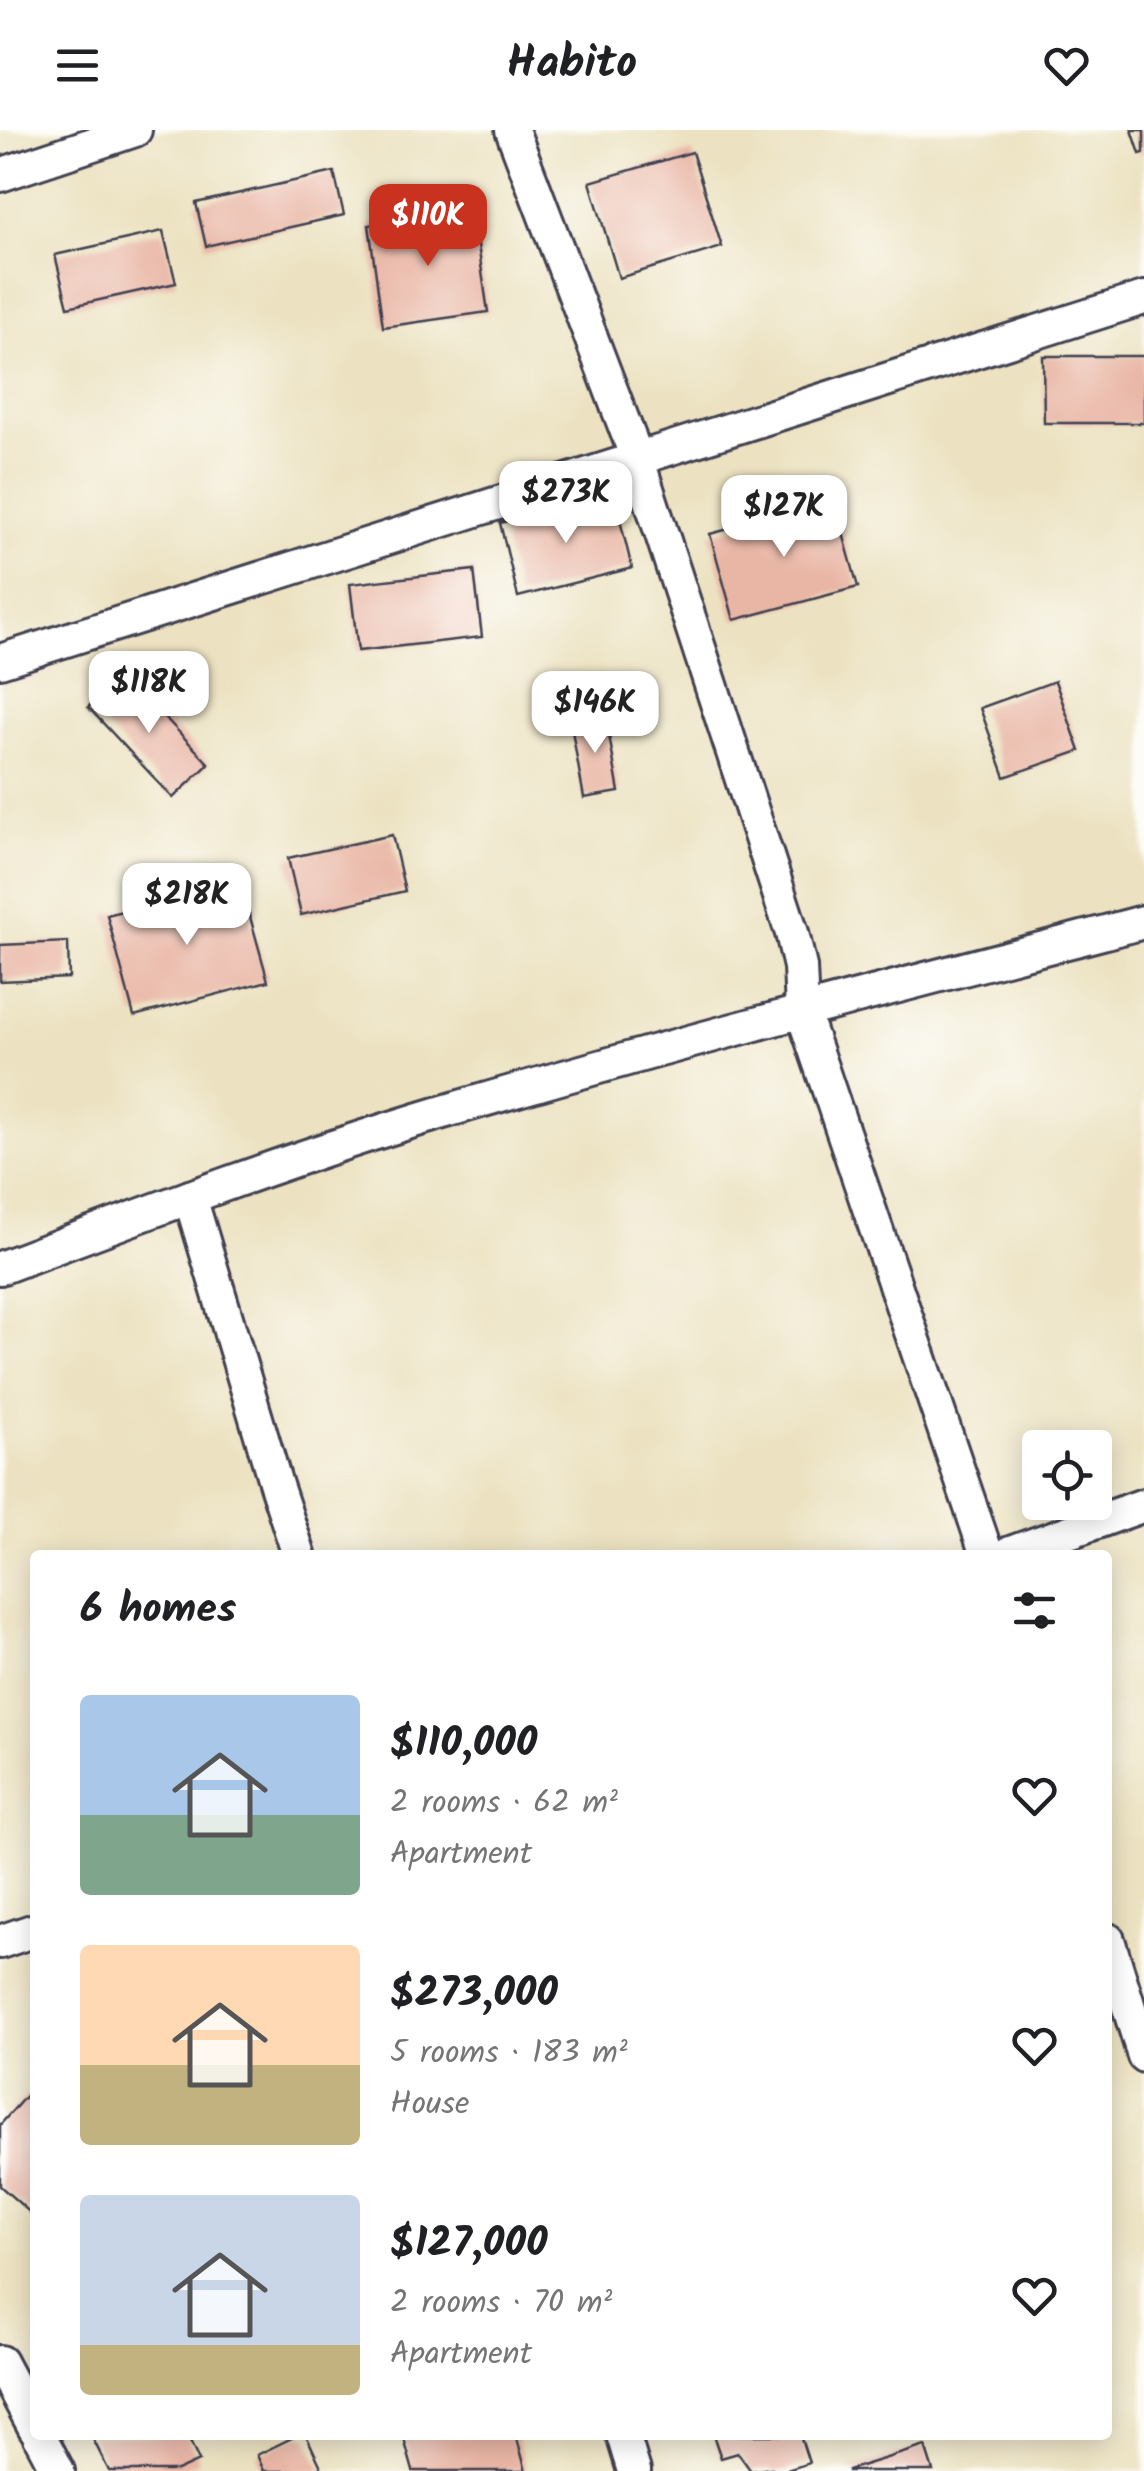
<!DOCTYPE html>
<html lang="en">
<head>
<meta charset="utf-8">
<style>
	body { margin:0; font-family:Kalam,sans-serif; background:#f6f6f6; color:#202124; height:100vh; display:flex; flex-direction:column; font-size:38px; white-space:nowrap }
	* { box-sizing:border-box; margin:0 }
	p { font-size:32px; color:#757577 }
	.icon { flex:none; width:55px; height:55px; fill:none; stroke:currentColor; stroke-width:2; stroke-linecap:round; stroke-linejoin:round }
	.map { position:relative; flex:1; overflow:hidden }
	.drawer { position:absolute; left:30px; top:1420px; width:1082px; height:890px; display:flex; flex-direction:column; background:#fff; border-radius:10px; box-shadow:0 5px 25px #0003 }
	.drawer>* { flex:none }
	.tools { position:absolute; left:1022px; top:1300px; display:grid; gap:20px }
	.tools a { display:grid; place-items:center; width:90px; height:90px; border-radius:10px; background:#fff; box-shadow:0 5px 25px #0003; font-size:50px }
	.price { position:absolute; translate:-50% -85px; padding:0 22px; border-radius:20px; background:#fff; color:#222; font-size:32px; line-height:65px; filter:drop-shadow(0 2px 5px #0008) }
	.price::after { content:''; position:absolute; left:50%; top:60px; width:30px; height:22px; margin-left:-15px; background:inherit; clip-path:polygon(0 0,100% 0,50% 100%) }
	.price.on { background:#c8321e; color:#fff }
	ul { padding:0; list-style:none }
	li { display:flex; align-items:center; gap:30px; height:250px; padding:0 50px }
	li span { display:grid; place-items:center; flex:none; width:280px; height:200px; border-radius:10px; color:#555 }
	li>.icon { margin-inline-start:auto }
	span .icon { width:120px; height:120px; fill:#fffc; stroke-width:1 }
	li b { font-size:42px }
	h2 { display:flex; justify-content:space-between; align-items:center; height:120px; padding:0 50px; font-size:42px }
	header { display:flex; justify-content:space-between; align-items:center; height:130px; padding:0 50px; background:#fff; font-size:45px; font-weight:700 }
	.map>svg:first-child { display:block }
</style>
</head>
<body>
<header><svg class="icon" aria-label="menu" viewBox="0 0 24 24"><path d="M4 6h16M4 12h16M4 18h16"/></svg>Habito<svg class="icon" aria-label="heart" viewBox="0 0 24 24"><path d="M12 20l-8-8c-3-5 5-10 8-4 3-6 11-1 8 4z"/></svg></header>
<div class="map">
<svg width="1144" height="2341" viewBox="0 0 1144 2341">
	<rect width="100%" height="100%" fill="#fdfcf7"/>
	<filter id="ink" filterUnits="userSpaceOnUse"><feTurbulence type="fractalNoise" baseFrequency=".01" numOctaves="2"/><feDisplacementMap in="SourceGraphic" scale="20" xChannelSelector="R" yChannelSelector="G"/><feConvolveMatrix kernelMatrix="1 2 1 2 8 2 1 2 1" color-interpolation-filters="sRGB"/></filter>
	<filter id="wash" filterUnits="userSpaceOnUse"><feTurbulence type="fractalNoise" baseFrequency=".0048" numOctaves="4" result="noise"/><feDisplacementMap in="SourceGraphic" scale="40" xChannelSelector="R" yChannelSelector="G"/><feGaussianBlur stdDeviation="2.25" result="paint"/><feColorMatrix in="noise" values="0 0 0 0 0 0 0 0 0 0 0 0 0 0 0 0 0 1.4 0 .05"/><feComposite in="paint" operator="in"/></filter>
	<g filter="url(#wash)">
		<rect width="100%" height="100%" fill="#ece2c1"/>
		<g id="blocks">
			<!-- building -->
			<g fill="#e9b5a4">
				<path d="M1132 0H1144V23L1140 24Z"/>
				<path d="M692 22 722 117 619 148 590 52Z"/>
				<path d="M334 42 344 85 206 116 196 73Z"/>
				<path d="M473 81 488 182 383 197 369 95Z"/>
				<path d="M163 101 176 153 68 177 55 125Z"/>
				<path d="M1043 226H1144V293H1044Z"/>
				<path d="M614 366 632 438 518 467 500 393Z"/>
				<path d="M834 371 858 457 734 490 710 404Z"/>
				<path d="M474 440 482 507 358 521 350 454Z"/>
				<path d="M124 544 209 634 173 668 88 577Z"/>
				<path d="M1055 551 1080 621 1005 647 980 578Z"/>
				<path d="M605 583 619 662 584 668 570 589Z"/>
				<path d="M392 705 405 761 301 785 288 728Z"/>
				<path d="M240 751 268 851 134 886 107 785Z"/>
				<path d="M68 812 69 848 0 851V815Z"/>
				<path d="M30 1961 35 1965V2087L0 2056V1995Z"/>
				<path d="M91 2305H187L199 2331 177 2341H109Z"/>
				<path d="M298 2305H306L323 2341H264L257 2325Z"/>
				<path d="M403 2305H516L526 2341H413Z"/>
				<path d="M713 2305H800L809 2333 784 2341H771V2338L751 2341 738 2323 721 2328Z"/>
				<path d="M925 2316 933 2341H848V2340Z"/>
			</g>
		</g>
	</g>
	<g filter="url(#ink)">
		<use href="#blocks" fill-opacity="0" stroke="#403f4f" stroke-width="2.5"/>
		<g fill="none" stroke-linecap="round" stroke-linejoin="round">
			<!-- minor casing -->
			<g stroke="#403f4f" stroke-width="38">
				<g id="minor">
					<path d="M512 0 637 328 792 803 800 837 802 881 987 1425"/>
					<path d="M0 45 135 0"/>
					<path d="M0 531 1144 168"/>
					<path d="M190 1067 276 1355 299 1425"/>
					<path d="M0 1138C146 1083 293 1027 443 982 675 913 910 853 1144 792"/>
					<path d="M1005 1425 1144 1375"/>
					<path d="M1108 1810 1144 1926"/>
					<path d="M0 1812 35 1800"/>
					<path d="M0 2232 35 2298"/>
					<path d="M39 2305 58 2341"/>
					<path d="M623 2305 634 2341"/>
				</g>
			</g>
			<!-- minor -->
			<use href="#minor" stroke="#fff" stroke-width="32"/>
		</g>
	</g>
</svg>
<div class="tools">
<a><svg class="icon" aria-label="locate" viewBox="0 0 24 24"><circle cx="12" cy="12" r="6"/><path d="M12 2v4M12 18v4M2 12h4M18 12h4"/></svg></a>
</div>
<b class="price on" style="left:428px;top:139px">$110K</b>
<b class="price" style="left:566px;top:416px">$273K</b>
<b class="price" style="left:784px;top:430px">$127K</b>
<b class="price" style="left:149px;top:606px">$118K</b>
<b class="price" style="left:595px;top:626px">$146K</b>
<b class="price" style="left:187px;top:818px">$218K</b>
<section class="drawer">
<h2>6 homes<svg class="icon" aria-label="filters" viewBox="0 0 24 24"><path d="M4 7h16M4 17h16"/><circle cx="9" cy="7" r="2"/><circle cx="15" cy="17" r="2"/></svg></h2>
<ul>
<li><span style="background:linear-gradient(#a9c7e8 60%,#7fa58c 0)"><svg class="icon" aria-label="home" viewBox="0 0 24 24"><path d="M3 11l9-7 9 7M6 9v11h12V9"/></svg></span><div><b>$110,000</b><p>2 rooms · 62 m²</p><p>Apartment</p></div><svg class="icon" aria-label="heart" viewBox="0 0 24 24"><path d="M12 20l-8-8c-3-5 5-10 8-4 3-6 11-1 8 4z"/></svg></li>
<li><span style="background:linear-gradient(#ffd9b3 60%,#c2b280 0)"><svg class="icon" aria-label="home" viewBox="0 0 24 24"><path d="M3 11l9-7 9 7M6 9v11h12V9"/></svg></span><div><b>$273,000</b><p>5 rooms · 183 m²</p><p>House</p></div><svg class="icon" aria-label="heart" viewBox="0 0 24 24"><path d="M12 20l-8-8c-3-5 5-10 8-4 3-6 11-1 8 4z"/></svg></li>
<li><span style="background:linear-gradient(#c9d6e8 75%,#c2b280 0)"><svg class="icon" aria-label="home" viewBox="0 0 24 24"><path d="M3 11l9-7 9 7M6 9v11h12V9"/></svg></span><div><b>$127,000</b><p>2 rooms · 70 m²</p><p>Apartment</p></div><svg class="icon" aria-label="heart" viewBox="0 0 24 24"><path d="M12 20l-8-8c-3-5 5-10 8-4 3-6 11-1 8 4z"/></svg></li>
</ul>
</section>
</div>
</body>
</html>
